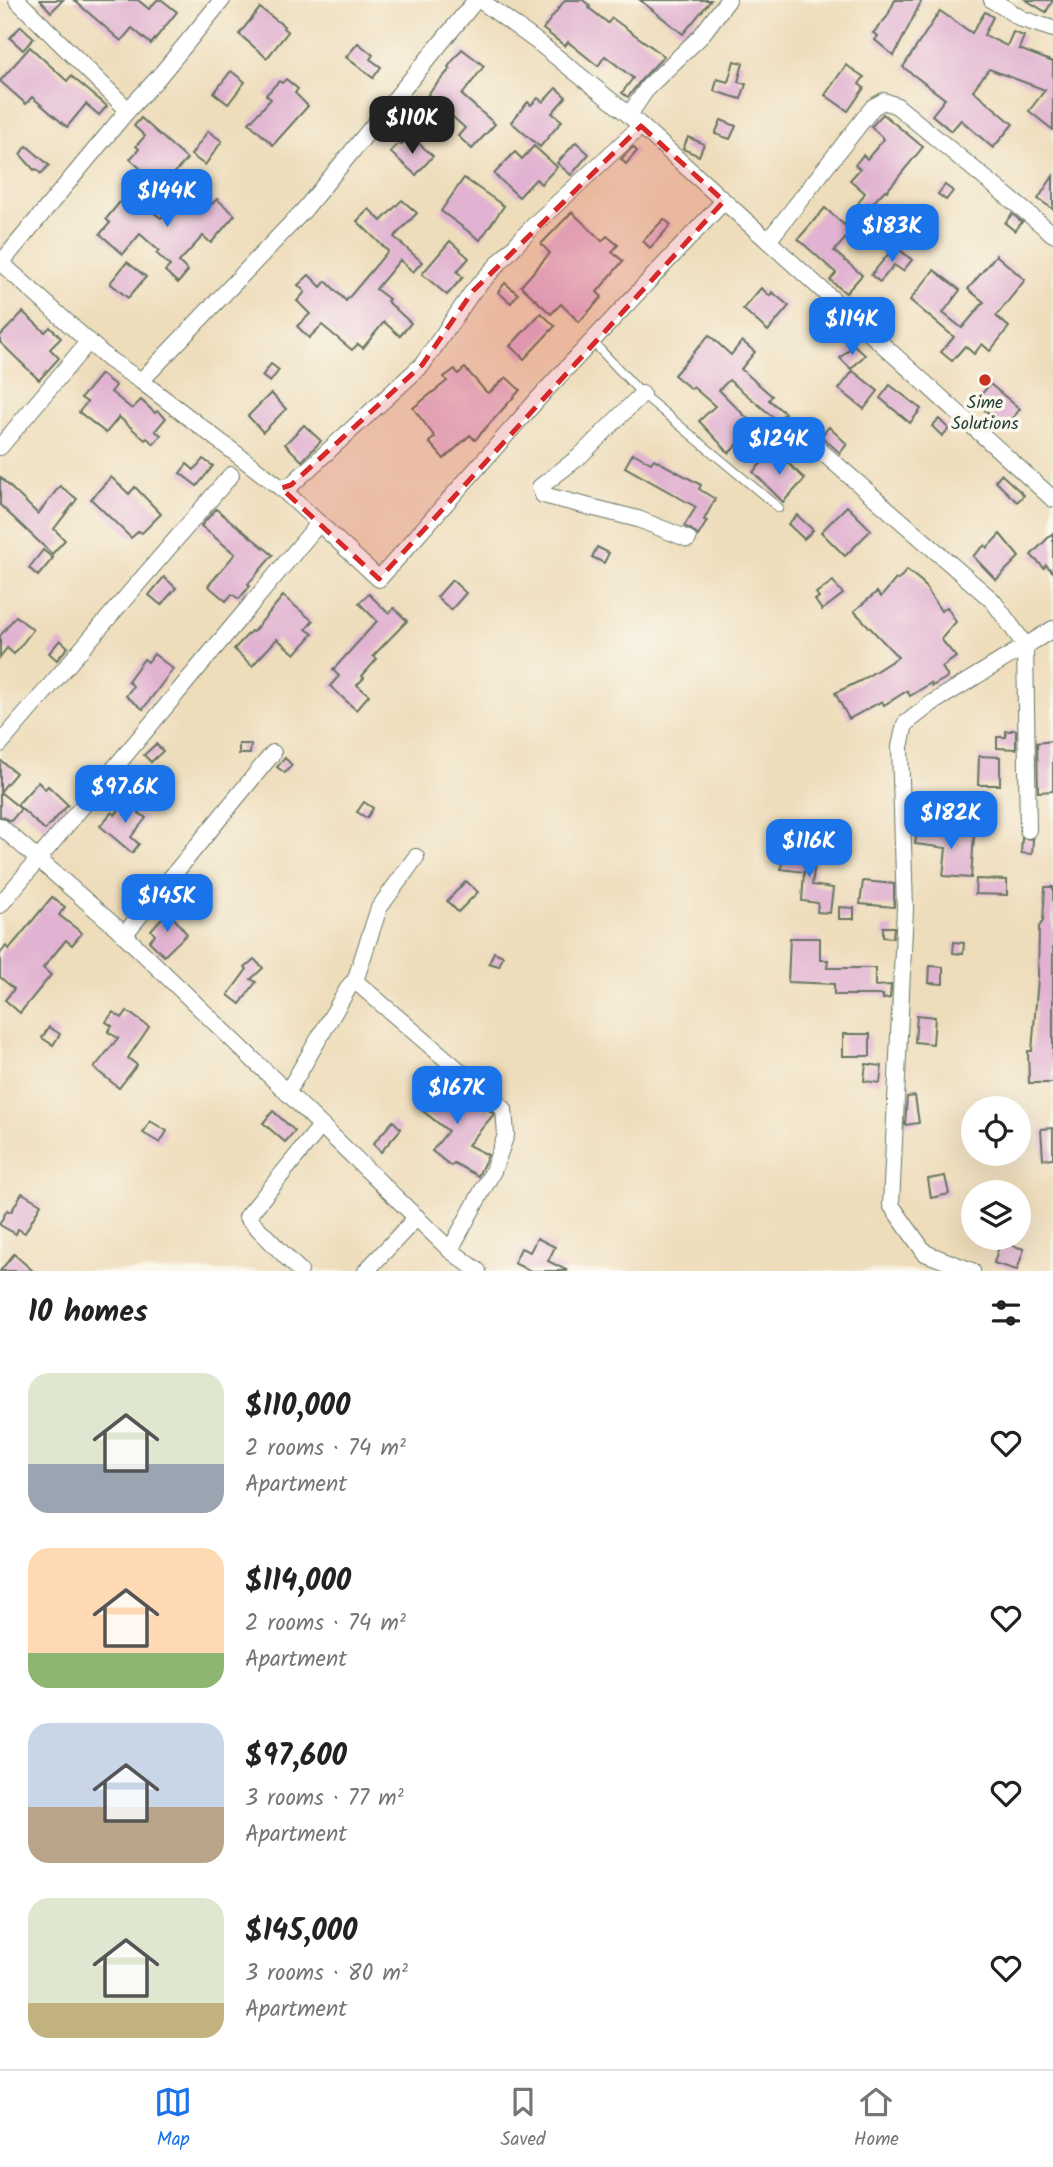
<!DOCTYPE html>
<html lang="en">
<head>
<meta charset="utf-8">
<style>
	body { margin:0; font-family:Kalam,sans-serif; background:#f2f2f2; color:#222; height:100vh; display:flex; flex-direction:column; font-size:26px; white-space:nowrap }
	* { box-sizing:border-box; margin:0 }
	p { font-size:23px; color:#767676 }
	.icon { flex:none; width:38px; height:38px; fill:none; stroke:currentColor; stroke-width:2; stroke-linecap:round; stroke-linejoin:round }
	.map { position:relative; height:1271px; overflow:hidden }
	.panel { display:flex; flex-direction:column; background:#fff; flex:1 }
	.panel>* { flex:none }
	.fabs { position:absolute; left:961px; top:1096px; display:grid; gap:14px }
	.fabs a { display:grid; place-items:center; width:70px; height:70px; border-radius:50%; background:#fff; box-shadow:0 7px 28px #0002; font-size:35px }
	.price { position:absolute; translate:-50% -60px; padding:0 16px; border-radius:14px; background:#1a73e8; color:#fff; font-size:23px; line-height:46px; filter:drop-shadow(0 2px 4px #0008) }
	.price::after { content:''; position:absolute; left:50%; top:42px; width:21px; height:16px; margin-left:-10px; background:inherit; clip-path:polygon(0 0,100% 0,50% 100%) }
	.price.active { background:#222; color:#fff }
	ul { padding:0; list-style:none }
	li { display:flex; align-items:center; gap:21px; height:175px; padding:0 28px }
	li span { display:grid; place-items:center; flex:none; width:196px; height:140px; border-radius:21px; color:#555 }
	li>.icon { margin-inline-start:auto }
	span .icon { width:84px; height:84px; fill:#fffc; stroke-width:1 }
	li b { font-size:30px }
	h2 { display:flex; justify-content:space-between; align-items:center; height:84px; padding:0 28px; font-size:30px }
	.tab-bar { display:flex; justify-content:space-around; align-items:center; height:98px; border-top:2px solid #e0e0e0; background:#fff; font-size:19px; color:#767676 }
	.tab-bar a { display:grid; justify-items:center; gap:4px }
	.tab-bar .active { color:#1a73e8 }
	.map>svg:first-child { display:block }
</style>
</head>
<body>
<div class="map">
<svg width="1053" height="1271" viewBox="0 0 1053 1271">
	<rect width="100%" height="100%" fill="#fbf7ec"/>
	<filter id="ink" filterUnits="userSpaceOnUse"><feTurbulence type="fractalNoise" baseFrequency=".0143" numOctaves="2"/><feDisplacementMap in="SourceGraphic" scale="14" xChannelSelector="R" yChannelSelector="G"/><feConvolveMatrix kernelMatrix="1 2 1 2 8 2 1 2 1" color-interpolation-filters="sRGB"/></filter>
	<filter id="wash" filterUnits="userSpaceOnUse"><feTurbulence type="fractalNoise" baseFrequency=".00686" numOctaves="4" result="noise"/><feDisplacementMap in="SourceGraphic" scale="28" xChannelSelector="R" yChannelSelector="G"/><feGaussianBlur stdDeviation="1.57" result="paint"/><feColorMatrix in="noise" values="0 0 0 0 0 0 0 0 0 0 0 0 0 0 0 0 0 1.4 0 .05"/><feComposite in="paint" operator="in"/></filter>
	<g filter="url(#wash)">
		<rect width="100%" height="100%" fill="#edb"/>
		<g id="blocks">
			<!-- building -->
			<g fill="#e1b2d1">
				<path d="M40 0H63L51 12Z"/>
				<path d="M74 0H138L149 9 157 0H162L177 12 151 44 132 28 121 41Z"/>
				<path d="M565 0H583L590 6 589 8 608 23 612 18 664 56 641 80 628 97 622 93 633 78 605 56 598 66 568 42 565 46 543 29Z"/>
				<path d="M640 0H711L683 34Z"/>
				<path d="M895 0H922L894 56 875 40 878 36 873 33 887 17Z"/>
				<path d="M1026 0H1053L1046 12Z"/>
				<path d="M260 8 284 26 283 28 288 32 267 58 239 34Z"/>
				<path d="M940 11 972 33 985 12 993 17 984 35 1007 46 1013 32 1024 36 1019 49 1053 62V130L1029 111 1045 90 989 69 973 90 1013 124 993 148 961 120 951 131 932 115 945 99 903 67Z"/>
				<path d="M21 26 34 38 23 50 10 38Z"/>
				<path d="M358 43 373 55 370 59 381 67 373 78 346 57Z"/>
				<path d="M30 47 67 81 71 76 107 106 99 115 86 104 67 127 32 97 26 104 0 81Z"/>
				<path d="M462 49 484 66 462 95 495 124 472 149 458 136 465 128 428 94 450 69 448 67Z"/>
				<path d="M734 61 743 63 738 82 746 84 741 99 714 91 717 79 728 82Z"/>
				<path d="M846 65 864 77 859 84 864 88 848 111 825 95Z"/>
				<path d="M231 71 245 82 228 104 214 93Z"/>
				<path d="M286 79 298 89 295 93 308 106 273 145 249 123 271 99 266 95 279 81 282 83Z"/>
				<path d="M556 88 566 97 552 113 562 121 540 147 511 122 528 102 531 105 538 98 543 102Z"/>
				<path d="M883 114 923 147 887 191 885 190 871 205 886 217 880 225 867 215 834 251 862 275 846 293 830 280 836 273 798 239 825 208 844 225 865 193 850 180 860 169 855 165 863 155 867 159 884 139 871 127Z"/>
				<path d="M141 118 187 159 169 179 163 173 155 182 130 159 139 149 136 146 145 136 134 126Z"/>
				<path d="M721 120 736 126 730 139 715 134Z"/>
				<path d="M208 131 222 141 205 165 191 155Z"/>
				<path d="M688 137 704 144 699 156 683 149Z"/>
				<path d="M406 140 411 144 415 140 433 156 416 175 390 152 399 143 401 145Z"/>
				<path d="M576 142 589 154 571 175 557 163Z"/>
				<path d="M27 146 49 165 41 174 36 169 34 170 20 154Z"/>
				<path d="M534 146 557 167 541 184 536 179 519 197 494 174 515 152 522 159Z"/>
				<path d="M633 147 637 151 626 164 621 159Z"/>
				<path d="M1053 176V209L1038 199Z"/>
				<path d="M464 178 504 206 480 240 441 211Z"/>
				<path d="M945 185 953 191 946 200 938 194Z"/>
				<path d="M127 193 161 218 174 205 183 214 201 194 212 204 217 199 235 215 211 243 203 236 179 262 188 271 178 283 165 271 170 266 156 253 159 251 140 234 123 254 100 234 110 223 106 219Z"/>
				<path d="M402 200 417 213 394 237 422 262 413 272 400 260 376 289 389 299 387 301 411 323 400 336 384 322 363 348 358 344 352 350 322 325 309 338 297 326 310 314 297 301 305 292 298 285 309 275 321 287 326 281 346 301 388 251 357 221 369 209 381 221Z"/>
				<path d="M572 212 602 241 607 236 618 245 612 252 623 261 597 292 602 297 579 322 561 304 551 314 521 286 550 253 541 244Z"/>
				<path d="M1012 214 1022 222 1015 231 1005 223Z"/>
				<path d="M664 219 671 225 650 248 643 241Z"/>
				<path d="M450 241 469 258 457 272 463 277 447 295 422 274Z"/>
				<path d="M895 246 912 260 903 271 894 265 880 282 871 275Z"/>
				<path d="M996 255 1025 280 996 316 1009 327 990 351 982 344 974 354 965 346 952 361 941 352 954 337 910 300 934 270 960 290 943 313 962 328 984 302 968 289Z"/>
				<path d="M127 262 146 277 128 298 110 283Z"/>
				<path d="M505 283 518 294 511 303 498 292Z"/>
				<path d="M761 288 770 296 772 292 789 306 768 331 743 309Z"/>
				<path d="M876 305 891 316 881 329 867 317Z"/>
				<path d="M23 312 45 332 50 327 61 338 50 349 59 358 39 380 0 342V336Z"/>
				<path d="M541 313 555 326 524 359 510 346Z"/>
				<path d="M709 335 731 355 742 341 755 352 741 369 772 396 769 400 785 413 778 421 729 380 719 390 769 440 758 452 744 438 729 453 699 421 715 406 693 387 691 389 674 375Z"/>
				<path d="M854 345 865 355 851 369 840 358Z"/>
				<path d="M271 364 279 370 270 382 262 376Z"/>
				<path d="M465 368 486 392 489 393 506 377 520 390 475 440 470 435 444 459 429 442 435 437 413 408 447 381 444 377 455 369 458 374Z"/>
				<path d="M853 371 878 391 864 409 839 389Z"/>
				<path d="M101 374 116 386 111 392 132 409 141 400 155 413 157 411 166 418 155 431 161 435 154 444 147 438 145 440 119 417 106 433 79 412 87 402 81 398Z"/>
				<path d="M990 384 1020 409 1006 427 975 402Z"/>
				<path d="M890 385 921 409 910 423 880 398Z"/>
				<path d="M271 393 286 409 263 432 248 416Z"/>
				<path d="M939 419 949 429 942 436 932 426Z"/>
				<path d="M304 425 321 441 302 461 285 444Z"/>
				<path d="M829 427 847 444 840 453 821 436Z"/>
				<path d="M772 452 779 460 781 458 790 465 805 479 783 502 753 472Z"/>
				<path d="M633 453 651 463 654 459 701 485 699 489 715 499 704 520 707 521 698 536 692 530 684 526 696 507 625 467Z"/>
				<path d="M203 459 213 466 197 486 180 473 187 464 194 470Z"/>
				<path d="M1001 474 1024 495 1017 502 995 481Z"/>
				<path d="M0 477 38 514 60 486 77 499 54 529 65 540 52 554 0 505Z"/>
				<path d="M111 477 129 494 135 487 161 514 142 533 139 531 131 538 91 499Z"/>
				<path d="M847 506 871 530 845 556 821 532Z"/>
				<path d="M216 509 273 555 248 584 250 586 239 599 232 594 226 601 208 586 235 554 201 526Z"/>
				<path d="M797 515 813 530 804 539 788 524Z"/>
				<path d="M1053 533V572L1046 565 1044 568 1031 555Z"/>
				<path d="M1000 534 1019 557 996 580 973 556 985 545 987 548Z"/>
				<path d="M597 547 609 553 604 563 592 557Z"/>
				<path d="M43 550 53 558 38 576 29 568Z"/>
				<path d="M907 570 922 582 941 611 947 607 956 622 941 639 956 657 942 667 948 677 932 686 931 683 910 696 907 691 884 705 882 701 849 719 835 693 860 681 898 657 854 611 877 592 881 597 896 579 898 580Z"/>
				<path d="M164 577 176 588 161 605 149 595Z"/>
				<path d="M452 580 466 593 451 610 437 597Z"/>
				<path d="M833 581 843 594 822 610 815 600 819 597 816 593Z"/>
				<path d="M369 594 386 611 389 613 394 608 407 621 373 656 377 659 362 676 364 678 357 685 369 695 356 710 330 686 339 676 333 670 377 621 359 603Z"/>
				<path d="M283 596 313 621 306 629 313 634 295 654 277 639 252 666 234 649 251 631 253 632Z"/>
				<path d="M16 616 33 630 14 654 7 648 0 657V636Z"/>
				<path d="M60 640 68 647 57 660 49 653Z"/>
				<path d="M154 654 173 669 143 709 126 696 133 686 128 681 144 659 148 662Z"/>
				<path d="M1011 730H1016V749L997 748V737H1006V731H1011Z"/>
				<path d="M1053 741V791L1038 792 1037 743Z"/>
				<path d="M156 744 163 751 151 762 144 755Z"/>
				<path d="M239 744H251L250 754H239Z"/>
				<path d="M979 756 1000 757V785H978Z"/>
				<path d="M285 758 292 765 285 773 277 767Z"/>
				<path d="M0 760 16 773 0 792Z"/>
				<path d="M38 782 45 789 48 786 68 805 45 830 17 805Z"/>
				<path d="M0 792 21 809 11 821 0 816Z"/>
				<path d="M129 798 142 809 139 813 146 818 131 837 139 844 132 853 100 826 112 812 115 815Z"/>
				<path d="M364 802 373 808 367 818 357 812Z"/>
				<path d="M917 830 974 835 971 878 943 876 946 848 915 844Z"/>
				<path d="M1022 838 1033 839 1032 854 1021 853Z"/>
				<path d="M792 850 811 852 810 854 816 855 812 885 833 888 830 913 817 912 818 903 802 901 804 872 781 869 783 853 792 854Z"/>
				<path d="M976 879 1007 880V895L975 894Z"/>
				<path d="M466 881 478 892 458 912 447 901Z"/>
				<path d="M863 881 894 884V907L860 904Z"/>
				<path d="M1045 887H1053V1083H1029L1028 1051H1032L1038 978 1039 927 1043 921Z"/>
				<path d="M52 897 65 907 59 915 82 933 72 945 66 940 43 968 51 975 20 1013 5 1000 14 989 0 977V954L6 946 9 949Z"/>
				<path d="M839 907 854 908V919H839Z"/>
				<path d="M168 911 187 934 164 956 149 941 155 935 151 930Z"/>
				<path d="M883 927H894L893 938 883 937Z"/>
				<path d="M790 938H820V960H828L827 968H875V986L891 985 890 998 883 999V995H834V984L788 982Z"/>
				<path d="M954 942 964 943 963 954 953 953Z"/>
				<path d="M494 952 503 956 499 966 489 963Z"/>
				<path d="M254 959 263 968 251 979 256 982 240 1004 228 995 247 969 245 967Z"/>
				<path d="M930 966 943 967V984L929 983Z"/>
				<path d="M127 1011 149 1027 128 1058 137 1065 119 1088 94 1068 118 1038 108 1032 112 1026 106 1022 113 1012 122 1018Z"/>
				<path d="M917 1015 935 1017 933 1044 915 1042Z"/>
				<path d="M49 1027 60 1034 53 1045 42 1038Z"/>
				<rect x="843" y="1034" width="27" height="22"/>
				<path d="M866 1064 882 1066 880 1083 864 1081Z"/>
				<path d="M443 1078 483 1109 485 1107 494 1114 468 1145 488 1155 478 1176 454 1163 451 1166 432 1151 448 1131 419 1108Z"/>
				<path d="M915 1096 919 1123 905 1125 907 1097Z"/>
				<path d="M273 1111 295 1131 285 1142 263 1123Z"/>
				<path d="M150 1121 167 1131 160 1143 143 1133Z"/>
				<path d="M393 1121 401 1129 381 1152 373 1144Z"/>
				<path d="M1053 1128V1158L1043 1159 1041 1129Z"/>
				<path d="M945 1176 949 1194 931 1198 928 1179Z"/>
				<path d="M22 1193 41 1204 25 1233 18 1229 16 1234 0 1225V1223L7 1210 11 1212Z"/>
				<path d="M537 1238 555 1247 548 1261 568 1271H530L514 1263 521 1248 530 1252Z"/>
				<path d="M1000 1242 1024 1249 1017 1270 994 1263Z"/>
				<path d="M14 1254 33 1271H0Z"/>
			</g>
		</g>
	</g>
	<g filter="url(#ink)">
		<use href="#blocks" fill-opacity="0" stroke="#677563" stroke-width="2"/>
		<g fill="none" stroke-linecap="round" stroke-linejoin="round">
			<!-- lane casing -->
			<g stroke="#677563" stroke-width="10">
				<path id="lane" d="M592 341 642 394 779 508"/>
			</g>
			<!-- street casing -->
			<g stroke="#677563" stroke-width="18">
				<g id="street">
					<path d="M17 0 128 110"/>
					<path d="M480 0 539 43 629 115 1053 499"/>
					<path d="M992 0 1022 19 1053 29"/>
					<path d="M629 115 648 87 700 37 728 0"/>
					<path d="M768 241 873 107 884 101 897 106 1053 234"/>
					<path d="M0 262 108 359 141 381 281 488 379 579 545 391 724 201"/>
					<path d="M1 263 128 110 157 79 222 0"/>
					<path d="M141 381 304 210 476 0"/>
					<path d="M642 394 580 456 540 487 543 495 638 519 688 539"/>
					<path d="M813 444 993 601 1025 645 1028 830"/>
					<path d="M0 447 89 341"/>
					<path d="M281 488 291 485 422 365 473 291 536 223 641 126"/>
					<path d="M0 744 231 475"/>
					<path d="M0 826 116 927 450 1250 478 1271"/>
					<path d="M0 905 319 523"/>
					<path d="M124 935 273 753"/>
					<path d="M355 981 504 1109 506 1135 493 1171 450 1250"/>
					<path d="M287 1093 350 985 355 981 379 908 416 857"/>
					<path d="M300 1271 247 1217 321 1126"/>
					<path d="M366 1271 417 1217"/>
					<path d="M972 1271 925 1253 891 1205 905 908 900 747 905 724 932 703 1053 629"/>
				</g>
			</g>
			<!-- lane -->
			<use href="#lane" stroke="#fff" stroke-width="8"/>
			<!-- street -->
			<use href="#street" stroke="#fff" stroke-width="16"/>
		</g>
	</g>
	<!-- marked area -->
	<path fill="#d62828" fill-opacity="0.2" stroke="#d62828" stroke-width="5" stroke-dasharray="14 9" stroke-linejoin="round" d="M641 126 724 201 379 579 281 488 291 485 422 365 473 291Z"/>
	<!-- markers -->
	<circle fill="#c8321e" stroke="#fbf7ec" stroke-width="2.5" cx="985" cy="380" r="7"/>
	<g text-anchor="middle" stroke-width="7" stroke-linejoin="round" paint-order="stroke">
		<!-- poi labels -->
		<g font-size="18" fill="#1f3d34" stroke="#fbf7ec">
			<text x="985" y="408">Sime<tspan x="985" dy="21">Solutions</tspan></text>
		</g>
	</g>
</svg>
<div class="fabs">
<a><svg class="icon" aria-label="locate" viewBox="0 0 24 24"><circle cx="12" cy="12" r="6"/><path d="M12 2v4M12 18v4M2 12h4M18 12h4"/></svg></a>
<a><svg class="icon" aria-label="layers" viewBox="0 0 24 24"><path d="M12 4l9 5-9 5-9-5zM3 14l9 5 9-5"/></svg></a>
</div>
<b class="price active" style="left:412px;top:156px">$110K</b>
<b class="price" style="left:167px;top:229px">$144K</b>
<b class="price" style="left:892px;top:264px">$183K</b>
<b class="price" style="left:852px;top:357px">$114K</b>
<b class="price" style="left:779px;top:477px">$124K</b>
<b class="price" style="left:125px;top:825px">$97.6K</b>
<b class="price" style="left:951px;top:851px">$182K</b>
<b class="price" style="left:809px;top:879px">$116K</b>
<b class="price" style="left:167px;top:934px">$145K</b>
<b class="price" style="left:457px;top:1126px">$167K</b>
</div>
<section class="panel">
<h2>10 homes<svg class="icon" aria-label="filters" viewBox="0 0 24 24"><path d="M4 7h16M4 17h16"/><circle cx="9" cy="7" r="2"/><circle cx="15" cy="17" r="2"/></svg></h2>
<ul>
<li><span style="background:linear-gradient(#dfe7d0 65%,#9aa5b1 0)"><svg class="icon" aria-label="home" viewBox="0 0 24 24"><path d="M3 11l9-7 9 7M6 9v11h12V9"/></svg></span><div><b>$110,000</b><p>2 rooms · 74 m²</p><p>Apartment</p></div><svg class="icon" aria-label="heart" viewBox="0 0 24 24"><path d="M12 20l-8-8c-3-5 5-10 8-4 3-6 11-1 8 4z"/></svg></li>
<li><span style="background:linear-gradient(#ffd9b3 75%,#8fb573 0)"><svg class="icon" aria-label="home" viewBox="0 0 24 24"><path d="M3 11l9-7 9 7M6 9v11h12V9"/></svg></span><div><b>$114,000</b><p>2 rooms · 74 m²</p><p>Apartment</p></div><svg class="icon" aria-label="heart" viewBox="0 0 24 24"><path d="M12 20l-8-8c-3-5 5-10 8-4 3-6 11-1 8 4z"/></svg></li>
<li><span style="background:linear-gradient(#c9d6e8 60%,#b9a48a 0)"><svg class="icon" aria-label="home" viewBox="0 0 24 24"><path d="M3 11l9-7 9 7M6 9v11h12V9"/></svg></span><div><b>$97,600</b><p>3 rooms · 77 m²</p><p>Apartment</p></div><svg class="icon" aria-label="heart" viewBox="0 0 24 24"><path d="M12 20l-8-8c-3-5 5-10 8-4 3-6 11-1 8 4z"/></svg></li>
<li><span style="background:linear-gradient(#dfe7d0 75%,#c2b280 0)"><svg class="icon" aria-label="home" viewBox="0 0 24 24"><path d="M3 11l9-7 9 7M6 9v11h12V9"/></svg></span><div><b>$145,000</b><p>3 rooms · 80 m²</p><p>Apartment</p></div><svg class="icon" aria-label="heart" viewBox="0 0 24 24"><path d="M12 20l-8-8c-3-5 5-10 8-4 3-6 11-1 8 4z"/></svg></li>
</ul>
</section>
<nav class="tab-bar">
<a class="active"><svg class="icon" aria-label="map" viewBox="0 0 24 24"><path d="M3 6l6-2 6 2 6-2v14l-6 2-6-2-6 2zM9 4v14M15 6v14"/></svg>Map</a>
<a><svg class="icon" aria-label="saved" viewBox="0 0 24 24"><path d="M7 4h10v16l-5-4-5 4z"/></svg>Saved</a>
<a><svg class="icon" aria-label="home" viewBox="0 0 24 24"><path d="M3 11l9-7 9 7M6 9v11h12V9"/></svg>Home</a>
</nav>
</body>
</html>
